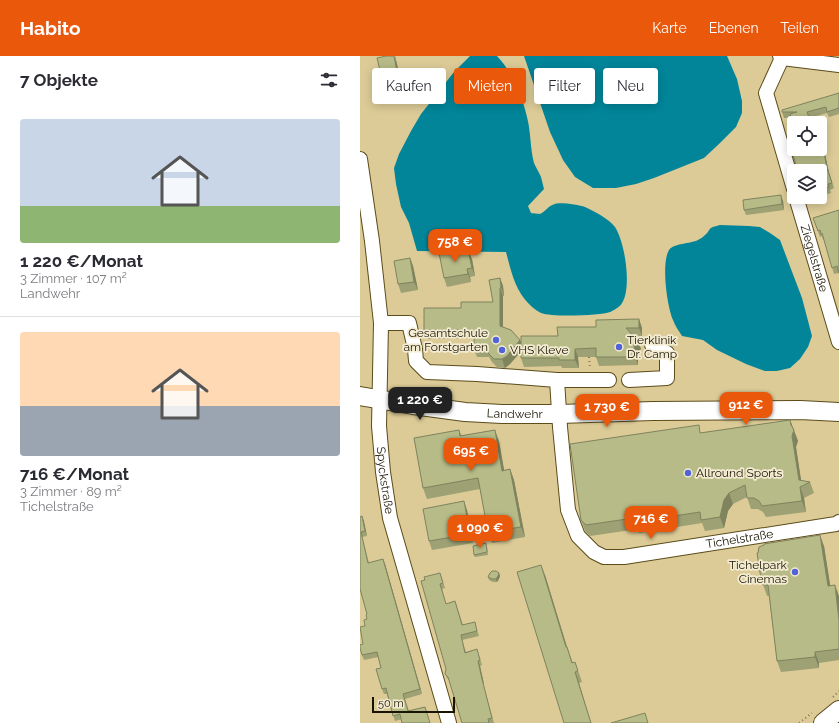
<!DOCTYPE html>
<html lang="de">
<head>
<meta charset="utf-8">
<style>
	body { margin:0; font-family:Raleway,sans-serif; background:#f7f7f7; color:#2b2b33; height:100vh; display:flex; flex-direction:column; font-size:15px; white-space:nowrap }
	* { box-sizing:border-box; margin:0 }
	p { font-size:13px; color:#7c7c81 }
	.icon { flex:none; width:22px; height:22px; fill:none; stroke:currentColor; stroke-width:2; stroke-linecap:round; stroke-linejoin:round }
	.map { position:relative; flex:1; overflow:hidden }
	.panel { display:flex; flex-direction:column; background:#fff; width:360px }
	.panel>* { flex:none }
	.hud { position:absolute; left:12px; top:12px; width:380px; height:36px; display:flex; gap:8px }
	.fabs { position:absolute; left:427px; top:60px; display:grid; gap:8px }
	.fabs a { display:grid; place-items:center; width:40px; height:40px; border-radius:4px; background:#fff; box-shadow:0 2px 10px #0003; font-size:20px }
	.scale { position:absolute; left:12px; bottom:10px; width:83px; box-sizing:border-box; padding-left:4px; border:2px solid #191302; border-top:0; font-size:11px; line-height:14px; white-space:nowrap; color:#191302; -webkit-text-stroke:3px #f4ecd2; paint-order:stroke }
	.price { position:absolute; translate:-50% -34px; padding:0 9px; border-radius:8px; background:#ea580c; color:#fff; font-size:13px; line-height:26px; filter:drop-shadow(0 1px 2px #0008) }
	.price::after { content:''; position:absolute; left:50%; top:24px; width:12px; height:9px; margin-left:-6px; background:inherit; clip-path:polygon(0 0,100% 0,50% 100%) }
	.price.current { background:#222; color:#fff }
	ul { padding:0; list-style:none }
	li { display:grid; align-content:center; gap:8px; height:212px; padding:0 20px }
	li+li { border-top:1px solid #e1e1e2 }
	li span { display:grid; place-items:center; height:124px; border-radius:4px; color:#555 }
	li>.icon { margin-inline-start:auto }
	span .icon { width:72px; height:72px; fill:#fffc; stroke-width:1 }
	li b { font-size:17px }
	h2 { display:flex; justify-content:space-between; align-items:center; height:48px; padding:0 20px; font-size:17px }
	.chip { padding:0 14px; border-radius:4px; background:#fff; box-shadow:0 2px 10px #0003; font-size:14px; line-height:36px }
	.chip.current { background:#ea580c; color:#fff }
	header { display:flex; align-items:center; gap:24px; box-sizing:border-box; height:56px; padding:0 20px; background:#ea580c; color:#fff }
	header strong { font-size:19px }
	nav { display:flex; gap:22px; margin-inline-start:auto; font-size:14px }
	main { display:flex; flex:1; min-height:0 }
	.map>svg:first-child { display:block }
</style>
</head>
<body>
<header>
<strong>Habito</strong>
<nav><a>Karte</a><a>Ebenen</a><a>Teilen</a></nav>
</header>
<main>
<section class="panel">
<h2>7 Objekte<svg class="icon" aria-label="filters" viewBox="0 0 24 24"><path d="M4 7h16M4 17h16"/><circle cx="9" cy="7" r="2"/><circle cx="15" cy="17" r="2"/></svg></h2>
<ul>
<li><span style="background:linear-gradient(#c9d6e8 70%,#8fb573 0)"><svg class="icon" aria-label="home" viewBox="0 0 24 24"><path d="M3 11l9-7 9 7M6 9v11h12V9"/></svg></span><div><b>1 220 €/Monat</b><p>3 Zimmer · 107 m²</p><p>Landwehr</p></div></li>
<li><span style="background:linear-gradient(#ffd9b3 60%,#9aa5b1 0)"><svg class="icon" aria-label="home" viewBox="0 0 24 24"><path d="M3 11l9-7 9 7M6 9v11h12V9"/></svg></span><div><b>716 €/Monat</b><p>3 Zimmer · 89 m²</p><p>Tichelstraße</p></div></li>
</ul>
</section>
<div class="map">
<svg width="479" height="667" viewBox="0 0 479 667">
	<rect width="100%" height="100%" fill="#dccb97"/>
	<!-- water -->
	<g fill="#028599">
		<path d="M110 0H137C152 16 162 39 167 61 171 76 170 92 174 107 176 112 179 116 181 121 182 125 183 129 184 133L168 150 171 157C173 157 177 158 180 158 185 156 189 149 195 148 200 146 219 149 225 151 234 155 249 163 255 171 265 186 272 232 262 247 261 250 253 255 250 256 240 260 190 261 181 257 177 255 172 251 169 248 155 234 151 215 146 196L57 195 49 167 41 151 36 128 34 112 39 98 51 75 61 58 94 16Z"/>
		<path d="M164 0H367L377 23 382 45V57L376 71 360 87 344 102 294 122 276 128 256 132H233L215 121 203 104 190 76Z"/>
		<path d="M360 169 389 170 400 171 410 177 420 184 442 242 452 280 448 291 440 303 430 312 417 315H405L386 308 357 294 343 284 322 280C319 275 315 270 313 264 307 250 301 207 309 194 314 187 330 188 338 184 340 183 343 181 345 179 348 177 349 173 351 172 354 170 358 170 360 169Z"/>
	</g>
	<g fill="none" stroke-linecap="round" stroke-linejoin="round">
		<!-- minor casing -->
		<g stroke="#5b4c1a" stroke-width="16">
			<g id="minor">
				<path d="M420 0 422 2 406 37 434 133"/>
				<path d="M422 2 479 9"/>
				<path id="s1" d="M0 103 12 185 21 267 19 370 23 416 30 462 89 667"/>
				<path id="s2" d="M436 141 479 286"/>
				<path d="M21 267H49L55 293 56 305 67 316 117 318 197 324H249"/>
				<path id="s3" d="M197 324 200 371 208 454 218 480 234 496 244 501H264L476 468 479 466"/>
				<path d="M269 324 307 322V297L292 289"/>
			</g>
		</g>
		<!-- major casing -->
		<g stroke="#5b4c1a" stroke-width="20">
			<g id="major">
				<path id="s4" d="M0 340 53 349 105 356 142 358H199L293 355 440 354 479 356"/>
				<path d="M463 667 479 654"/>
			</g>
		</g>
		<!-- path -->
		<g stroke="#847853" stroke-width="2" stroke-dasharray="1 3" stroke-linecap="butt">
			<path d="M229 301 230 312"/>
			<path d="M473 641 479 635"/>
			<path d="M439 667 452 657"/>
		</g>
		<!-- minor -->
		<use href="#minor" stroke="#fff" stroke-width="14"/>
		<!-- major -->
		<use href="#major" stroke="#fff" stroke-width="18"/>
	</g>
	<!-- wall -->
	<g fill="#9da174">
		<path d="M35 0 36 4 40 21 23 25 21 19Z"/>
		<path d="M479 37V58L469 61 467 57 449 62H424L422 56Z"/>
		<path d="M463 92 465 98 469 117 474 132 470 134 471 137 460 140V115L442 97Z"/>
		<path d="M445 141H457L446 144Z"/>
		<path d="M423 145 424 154 386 159 384 154Z"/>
		<path d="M479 154V217L474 218 464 184H463L462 180 460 181 453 162Z"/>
		<path d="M103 192 104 195 112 203 115 220 110 221 111 226 87 231 84 222Z"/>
		<path d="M50 202 53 210 58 234 41 237 38 228Z"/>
		<path d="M140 222 143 230 144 240H143V271L161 285 198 280 236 271 279 263 282 272V280H274L281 293 278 296V309L239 310 236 301H218L219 312H202L201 310 164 311 161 302V296L150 308 145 312 137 311 132 306 129 301H117L114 293V282L67 283 64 274 101 252 133 246Z"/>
		<path d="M430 364 438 385 436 391 441 425 450 426 454 437 444 442 446 456 406 461 403 456 398 453H391L387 441 373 448 368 455 364 472 345 475 342 467 279 477 278 473 230 480 225 475 221 464 342 377Z"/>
		<path d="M99 374 102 380 139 385 144 414 150 413 154 424 165 481 132 487 128 476 120 433 67 443 63 432Z"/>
		<path d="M107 454 113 487 72 494 69 485Z"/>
		<path d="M2 460 7 480 2 481 9 507 25 508 62 638 45 643 49 655 65 651 67 656 35 665 27 638H24L22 633 21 612 18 601 4 604 2 599 5 570 7 563V558L0 533V461Z"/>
		<path d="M127 490 128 499 115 501 114 499Z"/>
		<path d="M464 490 470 529 479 540V604L459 607V612L421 616 417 605 409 540H407L401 523 398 497Z"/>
		<path d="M80 517 85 532 82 533 86 548 95 545 103 569 115 566 116 571 119 580 102 584 106 596 117 593 122 609 120 610 124 628H123L134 667H102L90 625 87 622 85 618 86 613 65 524Z"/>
		<path d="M139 517 140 520 139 523 137 526H133L129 524 128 521Z"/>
		<path d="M185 519 207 591 213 607 219 617 222 626 219 627 231 667H204Z"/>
	</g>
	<!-- shaded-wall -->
	<g fill="#7f835e">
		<path d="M35 0 36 4 40 21 37 16Z"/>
		<path d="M463 92 465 98 469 117 474 132 467 112Z"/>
		<path d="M421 139 423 145 424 154 422 148Z"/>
		<path d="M108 194 112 203 115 220 112 212Z"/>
		<path d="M50 202 53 210 58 234 54 226Z"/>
		<path d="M107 213 110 221 111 226 108 218Z"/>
		<path d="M140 222 143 230 144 240 141 231Z"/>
		<path d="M140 232 143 240V278L140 270Z"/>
		<path d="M279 263 282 272V280L279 272Z"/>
		<path d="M160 284 163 293 150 308 145 312 142 303Z"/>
		<path d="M278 285 281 293 278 296V309L275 301 274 288Z"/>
		<path d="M215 293 218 301 219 312 215 304Z"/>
		<path d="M430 364 438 385 436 391 442 430 439 424Z"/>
		<path d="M135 374 139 385 146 425 142 415Z"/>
		<path d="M150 413 154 424 165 481 161 471Z"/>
		<path d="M440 431 444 442 446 456 442 445Z"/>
		<path d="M369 437 373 448 368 455 364 472 360 461 364 444Z"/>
		<path d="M104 445 107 454 113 487 110 478Z"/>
		<path d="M2 460 4 465 7 480 5 475Z"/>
		<path d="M460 479 464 490 472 541 468 530Z"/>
		<path d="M23 503 25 508 62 638 60 633Z"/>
		<path d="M181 509 185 519 210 601 206 591Z"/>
		<path d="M139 517 140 520 139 523 137 526 136 523Z"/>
		<path d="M475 529 479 540V564Z"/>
		<path d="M455 596 459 607V612L455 601Z"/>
		<path d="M118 605 120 610 124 628 122 623Z"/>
		<path d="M215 616 219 627 231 667Z"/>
	</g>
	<!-- building -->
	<g fill="#b6bb87" stroke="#7f835e">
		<path d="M26 0H34L37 16 21 19 17 2Z"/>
		<path d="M479 37V52L467 56 466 51 447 56 451 67H434V70L430 58 437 56H422V54Z"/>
		<path d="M463 92 467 112 472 127 468 128 469 131 460 134V115H438L433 99 442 97 441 93H459Z"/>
		<path d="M421 139 422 148 384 154 383 144Z"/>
		<path d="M479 154V217L477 210 472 212 462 177 461 178 460 174 458 175 453 162Z"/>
		<path d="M103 192 104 195 108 194 112 212 107 213 108 218 84 222 79 197Z"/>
		<path d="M50 202 54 226 38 228 34 205Z"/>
		<path d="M140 222 141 231 140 232V270L151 274 160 284 147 300 142 303H134L129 298 126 293H114V274H64V252H101V246H133L129 224Z"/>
		<path d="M279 263V272H266L278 285 274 288 275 301H236V292L215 293V304H199V302H161V280H198L197 271H236V264Z"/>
		<path d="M430 364 431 369 434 374 432 380 439 424 450 426 440 431 442 445 402 450 399 445 394 442H387L385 429 369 437 364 444 360 461 341 464 340 456 275 466 274 462 226 469 221 464 210 388 339 369 340 377Z"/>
		<path d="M99 374 100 380 135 374 142 415 150 413 161 471 128 476 118 422 63 432 54 382Z"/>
		<path d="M104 445 110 478 69 485 63 453Z"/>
		<path d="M2 460 5 475 1 476 8 507 23 503 60 633 43 638 48 655 65 651 70 667H42L40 658 33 660 26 632 22 633 16 613 21 612 17 596 2 599 0 592V589L3 588 0 571 5 570 4 564 7 563 6 559 7 558 0 533V461Z"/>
		<path d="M460 479 468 530 475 529 479 564V593L455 596V601L417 605 408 529H403L402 523H401L397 497H398L399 491 404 489V488Z"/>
		<path d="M126 487 127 496 114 499 113 490Z"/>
		<path d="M181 509 206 591H207L212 607 215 606 218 615 215 616 231 667H204L157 516Z"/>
		<path d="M132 515H136L139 517 138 520 136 523H132L128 521 130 517Z"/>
		<path d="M80 517 83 527 80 528 86 548 95 545 102 569 115 566 117 575 101 579 105 597 117 593 120 604 118 605 122 623 132 662 128 663 129 667H102L88 621 85 618 86 613 61 525 65 524 64 521Z"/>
		<path d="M285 657 288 667H251Z"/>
	</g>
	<!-- markers -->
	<g fill="#5263d9" stroke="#f4ecd2" stroke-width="1.5">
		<circle cx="136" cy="284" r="4"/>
		<circle cx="259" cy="291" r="4"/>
		<circle cx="142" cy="294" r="4"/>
		<circle cx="328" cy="417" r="4"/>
		<circle cx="435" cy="516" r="4"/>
	</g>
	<g text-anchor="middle" stroke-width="3.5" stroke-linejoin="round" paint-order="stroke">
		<!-- street labels -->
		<g font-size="12" fill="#191302" stroke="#f4ecd2">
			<text dy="4" stroke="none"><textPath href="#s2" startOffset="64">Ziegelstraße</textPath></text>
			<text dy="4" stroke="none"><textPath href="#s4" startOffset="156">Landwehr</textPath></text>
			<text dy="4" stroke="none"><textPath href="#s1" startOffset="323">Spyckstraße</textPath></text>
			<text dy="4" stroke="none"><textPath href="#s3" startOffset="329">Tichelstraße</textPath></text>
		</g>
		<!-- poi labels -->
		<g font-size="12" fill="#191302" stroke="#f4ecd2" text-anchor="start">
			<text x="128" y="281" text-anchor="end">Gesamtschule<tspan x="128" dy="14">am Forstgarten</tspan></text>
			<text x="267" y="288">Tierklinik<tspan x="267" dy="14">Dr. Camp</tspan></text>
			<text x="150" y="298">VHS Kleve</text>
			<text x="336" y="421">Allround Sports</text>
			<text x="427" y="513" text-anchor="end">Tichelpark<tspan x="427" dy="14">Cinemas</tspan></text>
		</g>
	</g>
</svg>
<div class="fabs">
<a><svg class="icon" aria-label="locate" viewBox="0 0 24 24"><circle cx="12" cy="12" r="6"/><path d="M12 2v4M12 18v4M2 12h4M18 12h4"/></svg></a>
<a><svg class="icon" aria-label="layers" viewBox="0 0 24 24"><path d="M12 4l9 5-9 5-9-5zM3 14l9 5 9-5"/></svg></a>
</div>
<div class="scale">50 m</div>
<b class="price" style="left:95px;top:207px">758 €</b>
<b class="price current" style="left:60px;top:365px">1 220 €</b>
<b class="price" style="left:386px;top:370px">912 €</b>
<b class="price" style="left:247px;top:372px">1 730 €</b>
<b class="price" style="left:111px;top:416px">695 €</b>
<b class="price" style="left:291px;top:484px">716 €</b>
<b class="price" style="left:120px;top:493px">1 090 €</b>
<div class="hud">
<a class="chip">Kaufen</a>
<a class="chip current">Mieten</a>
<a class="chip">Filter</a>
<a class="chip">Neu</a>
</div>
</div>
</main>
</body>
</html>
